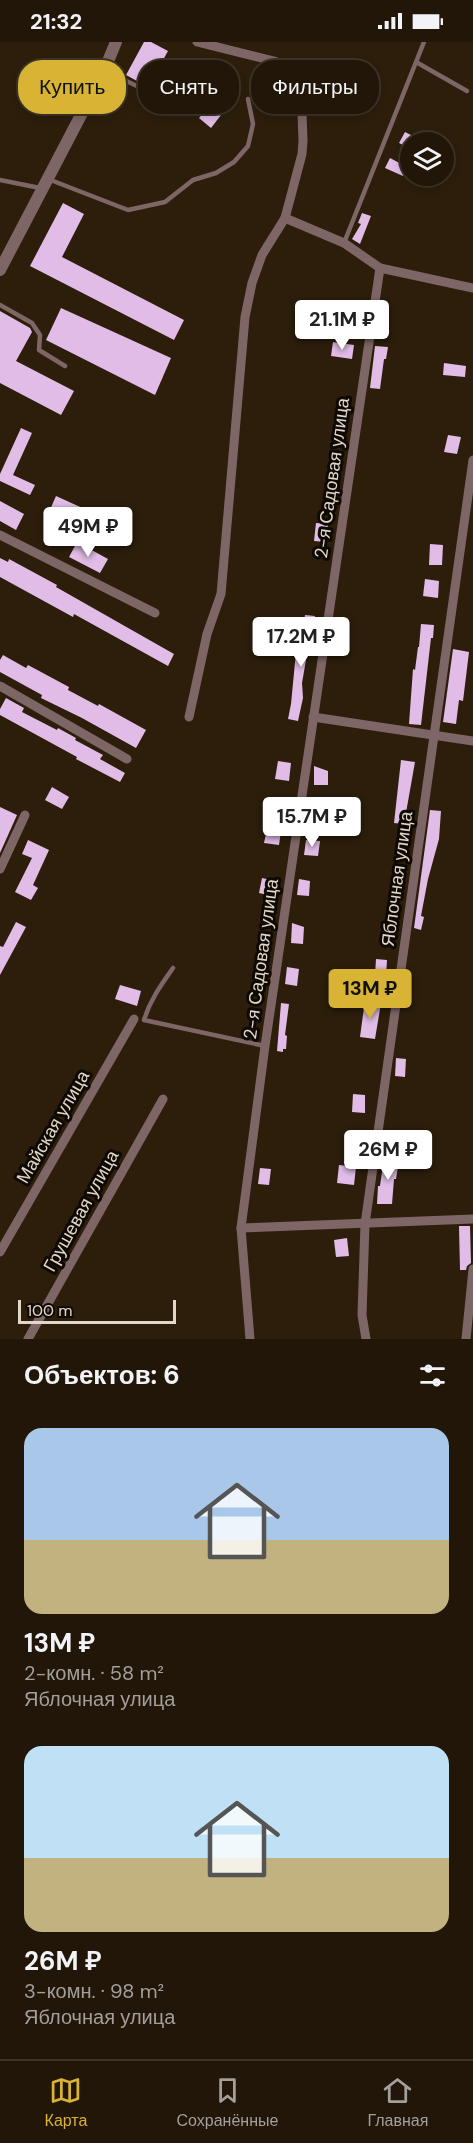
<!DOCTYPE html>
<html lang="ru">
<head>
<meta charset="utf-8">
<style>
	body { margin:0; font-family:"DM Sans",sans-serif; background:#2d2316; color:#f1f3f6; height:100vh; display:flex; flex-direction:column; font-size:22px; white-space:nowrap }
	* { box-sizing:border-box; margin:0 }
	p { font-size:20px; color:#a29f9c }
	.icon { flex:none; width:33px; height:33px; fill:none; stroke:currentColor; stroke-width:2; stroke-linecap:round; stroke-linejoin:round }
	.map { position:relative; height:1297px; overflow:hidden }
	.side { display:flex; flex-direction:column; background:#211608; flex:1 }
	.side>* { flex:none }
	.guide { position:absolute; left:18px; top:18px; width:438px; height:54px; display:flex; gap:12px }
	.fabs { position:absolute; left:400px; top:90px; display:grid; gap:12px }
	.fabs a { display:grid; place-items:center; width:54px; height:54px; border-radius:50%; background:#211608; box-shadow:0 3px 9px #0003,0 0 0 2px #3e3529; font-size:30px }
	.scale { position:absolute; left:18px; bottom:15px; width:158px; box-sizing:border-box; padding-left:6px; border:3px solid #e1d7cb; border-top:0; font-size:16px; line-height:21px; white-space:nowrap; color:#e1d7cb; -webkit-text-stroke:4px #0f0903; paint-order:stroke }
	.price { position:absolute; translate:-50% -51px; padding:0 14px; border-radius:6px; background:#fff; color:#222; font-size:20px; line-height:39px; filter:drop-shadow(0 2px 3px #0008) }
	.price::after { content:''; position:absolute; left:50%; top:36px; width:18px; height:14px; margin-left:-9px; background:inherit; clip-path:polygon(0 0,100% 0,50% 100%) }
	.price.active { background:#d9b334; color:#111 }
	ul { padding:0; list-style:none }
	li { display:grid; align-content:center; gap:12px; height:318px; padding:0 24px }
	li span { display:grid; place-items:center; height:186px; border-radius:18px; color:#555 }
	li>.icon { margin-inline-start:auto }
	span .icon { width:108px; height:108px; fill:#fffc; stroke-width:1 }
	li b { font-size:26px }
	h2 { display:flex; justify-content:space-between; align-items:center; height:72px; padding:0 24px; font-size:26px }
	.tag { padding:0 21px; border-radius:24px; background:#211608; box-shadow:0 3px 9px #0003,0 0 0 2px #3e3529; font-size:21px; line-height:54px }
	.tag.active { background:#d9b334; color:#111 }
	.status { display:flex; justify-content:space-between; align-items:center; height:42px; padding:0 30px; background:#211608; direction:ltr }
	.status svg { height:16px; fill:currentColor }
	.tabs { display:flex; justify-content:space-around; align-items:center; height:84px; border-top:2px solid #3e3529; background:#211608; font-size:16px; color:#a29f9c }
	.tabs a { display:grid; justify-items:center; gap:3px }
	.tabs .active { color:#d9b334 }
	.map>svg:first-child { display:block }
</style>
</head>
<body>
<div class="status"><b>21:32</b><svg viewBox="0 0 49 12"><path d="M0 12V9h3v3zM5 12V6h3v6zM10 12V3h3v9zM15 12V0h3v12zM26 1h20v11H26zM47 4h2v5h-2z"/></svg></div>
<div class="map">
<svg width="473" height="1297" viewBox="0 0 473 1297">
	<rect width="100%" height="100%" fill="#2c1e0b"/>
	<!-- building -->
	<g fill="#e1bce7">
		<path d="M144 0H151L168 9 148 45 126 33Z"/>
		<path d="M46 17 65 25 51 58 32 50Z"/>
		<path d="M209 64 221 73 211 86 199 76Z"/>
		<path d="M405 90 425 100H411V107L399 101Z"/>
		<path d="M390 116 407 125 403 134 385 126Z"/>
		<path d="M63 161 84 172 62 215 184 278 174 298 30 224Z"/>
		<path d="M362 171 371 174 360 202 352 197 361 182 358 181Z"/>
		<path d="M61 266 171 316 155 353 46 298Z"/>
		<path d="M0 269 30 286 32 290 16 319 74 349 61 373 0 341Z"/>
		<path d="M333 300 354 303 352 317 331 314Z"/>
		<path d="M375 304 388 305 386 317H384L380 347 370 346Z"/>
		<path d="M444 321 466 324 465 335 443 333Z"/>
		<path d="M21 386 32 391 13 433 35 443 30 453 0 439V432Z"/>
		<path d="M448 393 461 395 457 412 444 410Z"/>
		<path d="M56 454 89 469 83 484 49 470Z"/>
		<path d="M0 459 24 472 16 488 0 479Z"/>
		<path d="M316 481 328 482 326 500 314 499Z"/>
		<path d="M77 500 108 517 100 531 69 515Z"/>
		<path d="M430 502 443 503 442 523H429Z"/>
		<path d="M0 516 8 520 9 517 57 543 56 545 174 612 168 624 74 572 73 575 0 535Z"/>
		<path d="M425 537 439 539 438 556 423 554Z"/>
		<path d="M305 573 315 574 306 618 302 641 303 656 298 679 288 677 291 662 296 610 299 596H301Z"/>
		<path d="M421 582 434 583 433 596H431L421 683 409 682 413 627 415 628 418 605H419Z"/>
		<path d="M453 607 469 610 463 659 459 658 456 682 443 680Z"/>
		<path d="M3 613 26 626 28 623 69 645 68 648 98 664 99 662 146 688 136 706 82 676 41 656 42 653 0 630V618Z"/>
		<path d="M6 656 24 666 22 670 57 688 58 686 76 696 75 698 103 713 100 717 125 731 120 740 76 717 77 715 0 673V667Z"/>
		<path d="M401 718 415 720 404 782 394 781Z"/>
		<path d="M278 719 291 721 289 739 275 737Z"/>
		<path d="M314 724 328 729V743H314Z"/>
		<path d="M52 745 69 755 62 767 45 758Z"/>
		<path d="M0 765 17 773 0 811Z"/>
		<path d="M430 768 441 769 439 797 428 837 421 874 424 875 421 888 414 886Z"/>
		<path d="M267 787 281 789 279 803 264 801Z"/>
		<path d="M28 798 49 808 33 843 38 846 31 858 15 850 32 816 22 812Z"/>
		<path d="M306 798 320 799 318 814 304 813Z"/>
		<path d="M262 836 275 839 272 854 259 851Z"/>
		<path d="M299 837 310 839 309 854 297 853Z"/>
		<path d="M16 880 26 885 0 933V904L3 905Z"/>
		<path d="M292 881 304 885 303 902 291 901Z"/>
		<path d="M376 917 387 918 386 934 375 933Z"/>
		<path d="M256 924 267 925 264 942 253 940Z"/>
		<path d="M287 925 299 927 297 944 285 942Z"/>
		<path d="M120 943 141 949 137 964 115 957Z"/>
		<path d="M365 958 381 961 375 997 360 995Z"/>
		<path d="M281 961 289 962 285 993 287 994 286 1007H283V1010L277 1009Z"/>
		<path d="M396 1016 406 1017 405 1035 395 1034Z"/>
		<path d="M353 1052 365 1053V1071L352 1070Z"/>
		<path d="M384 1116 399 1118 396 1137H394L392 1162H377L378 1144H380Z"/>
		<path d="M339 1123 356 1125 354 1143 337 1141Z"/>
		<path d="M260 1126 271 1127 269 1143 258 1142Z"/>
		<path d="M459 1184H470L471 1221 467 1224 466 1228H460Z"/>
		<path d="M347 1196 349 1214 336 1215 334 1198Z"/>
	</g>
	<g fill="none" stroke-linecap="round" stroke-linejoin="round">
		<!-- service -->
		<g stroke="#7f6666" stroke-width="4.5">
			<path d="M83 18 143 47"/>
			<path d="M416 20 467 49"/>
			<path d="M48 137 128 168 165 160 193 138 216 131 234 120 248 104 253 82 248 57"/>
			<path d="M0 138 40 146"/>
			<path d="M344 201 424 0"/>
			<path d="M0 263 32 281 40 293 39 308 65 324"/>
			<path d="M173 926C161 943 150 958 144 978L265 1004"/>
		</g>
		<!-- minor -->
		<g stroke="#7f6666" stroke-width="9">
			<path d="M197 0 274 19 288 25 297 33 301 43 303 99 302 112 285 176 344 201 380 226 473 246"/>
			<path d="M0 493 155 571"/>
			<path d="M0 644 127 717"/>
			<path d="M189 675 207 592 221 552 245 275 252 241 262 213 285 176"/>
			<path d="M313 675 473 699"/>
			<path d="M0 827 25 773"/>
			<path d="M241 1186 473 1177"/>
			<path d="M0 1210 134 977"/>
			<path d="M28 1297 163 1057"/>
			<path d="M250 1297 241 1186 265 1004 380 226"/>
			<path d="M366 1297 362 1273 365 1182 473 418"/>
			<path d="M466 1297 473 1227"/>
		</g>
		<!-- tertiary -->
		<path stroke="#7f6666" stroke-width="12" d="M0 228 104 29 116 0"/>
	</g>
	<g text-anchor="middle" stroke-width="6" stroke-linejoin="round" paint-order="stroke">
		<!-- street labels -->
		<g font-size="18" fill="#e1d7cb" stroke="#0f0903">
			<text transform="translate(332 436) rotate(-82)" y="6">2-я Садовая улица</text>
			<text transform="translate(397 837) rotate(-82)" y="6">Яблочная улица</text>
			<text transform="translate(261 917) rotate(-82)" y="6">2-я Садовая улица</text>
			<text transform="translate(53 1085) rotate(-60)" y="6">Майская улица</text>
			<text transform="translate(81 1169) rotate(-61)" y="6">Грушевая улица</text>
		</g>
	</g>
</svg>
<div class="fabs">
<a><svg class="icon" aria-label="layers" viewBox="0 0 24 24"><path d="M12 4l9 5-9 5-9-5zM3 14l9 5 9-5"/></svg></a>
</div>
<div class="scale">100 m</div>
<b class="price" style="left:342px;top:309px">21.1M ₽</b>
<b class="price" style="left:88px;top:516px">49M ₽</b>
<b class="price" style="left:301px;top:626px">17.2M ₽</b>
<b class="price" style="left:312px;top:806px">15.7M ₽</b>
<b class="price active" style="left:370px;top:978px">13M ₽</b>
<b class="price" style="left:388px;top:1139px">26M ₽</b>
<div class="guide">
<a class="tag active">Купить</a>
<a class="tag">Снять</a>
<a class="tag">Фильтры</a>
</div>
</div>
<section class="side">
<h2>Объектов: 6<svg class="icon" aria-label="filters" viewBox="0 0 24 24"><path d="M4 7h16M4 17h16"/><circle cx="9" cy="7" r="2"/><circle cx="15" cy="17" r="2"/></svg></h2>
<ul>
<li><span style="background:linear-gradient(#a9c7e8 60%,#c2b280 0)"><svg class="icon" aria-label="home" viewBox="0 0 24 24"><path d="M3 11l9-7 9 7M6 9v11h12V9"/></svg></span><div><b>13M ₽</b><p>2-комн. · 58 m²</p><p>Яблочная улица</p></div></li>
<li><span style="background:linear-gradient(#bfe0f5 60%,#c2b280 0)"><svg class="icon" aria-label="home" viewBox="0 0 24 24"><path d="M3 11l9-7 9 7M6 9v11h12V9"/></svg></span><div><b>26M ₽</b><p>3-комн. · 98 m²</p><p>Яблочная улица</p></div></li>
</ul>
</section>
<nav class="tabs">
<a class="active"><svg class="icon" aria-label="map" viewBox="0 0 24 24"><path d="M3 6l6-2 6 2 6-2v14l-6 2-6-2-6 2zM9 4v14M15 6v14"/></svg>Карта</a>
<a><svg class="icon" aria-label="saved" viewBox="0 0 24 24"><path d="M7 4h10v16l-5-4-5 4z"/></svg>Сохранённые</a>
<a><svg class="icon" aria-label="home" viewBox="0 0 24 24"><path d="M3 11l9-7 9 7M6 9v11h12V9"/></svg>Главная</a>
</nav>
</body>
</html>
